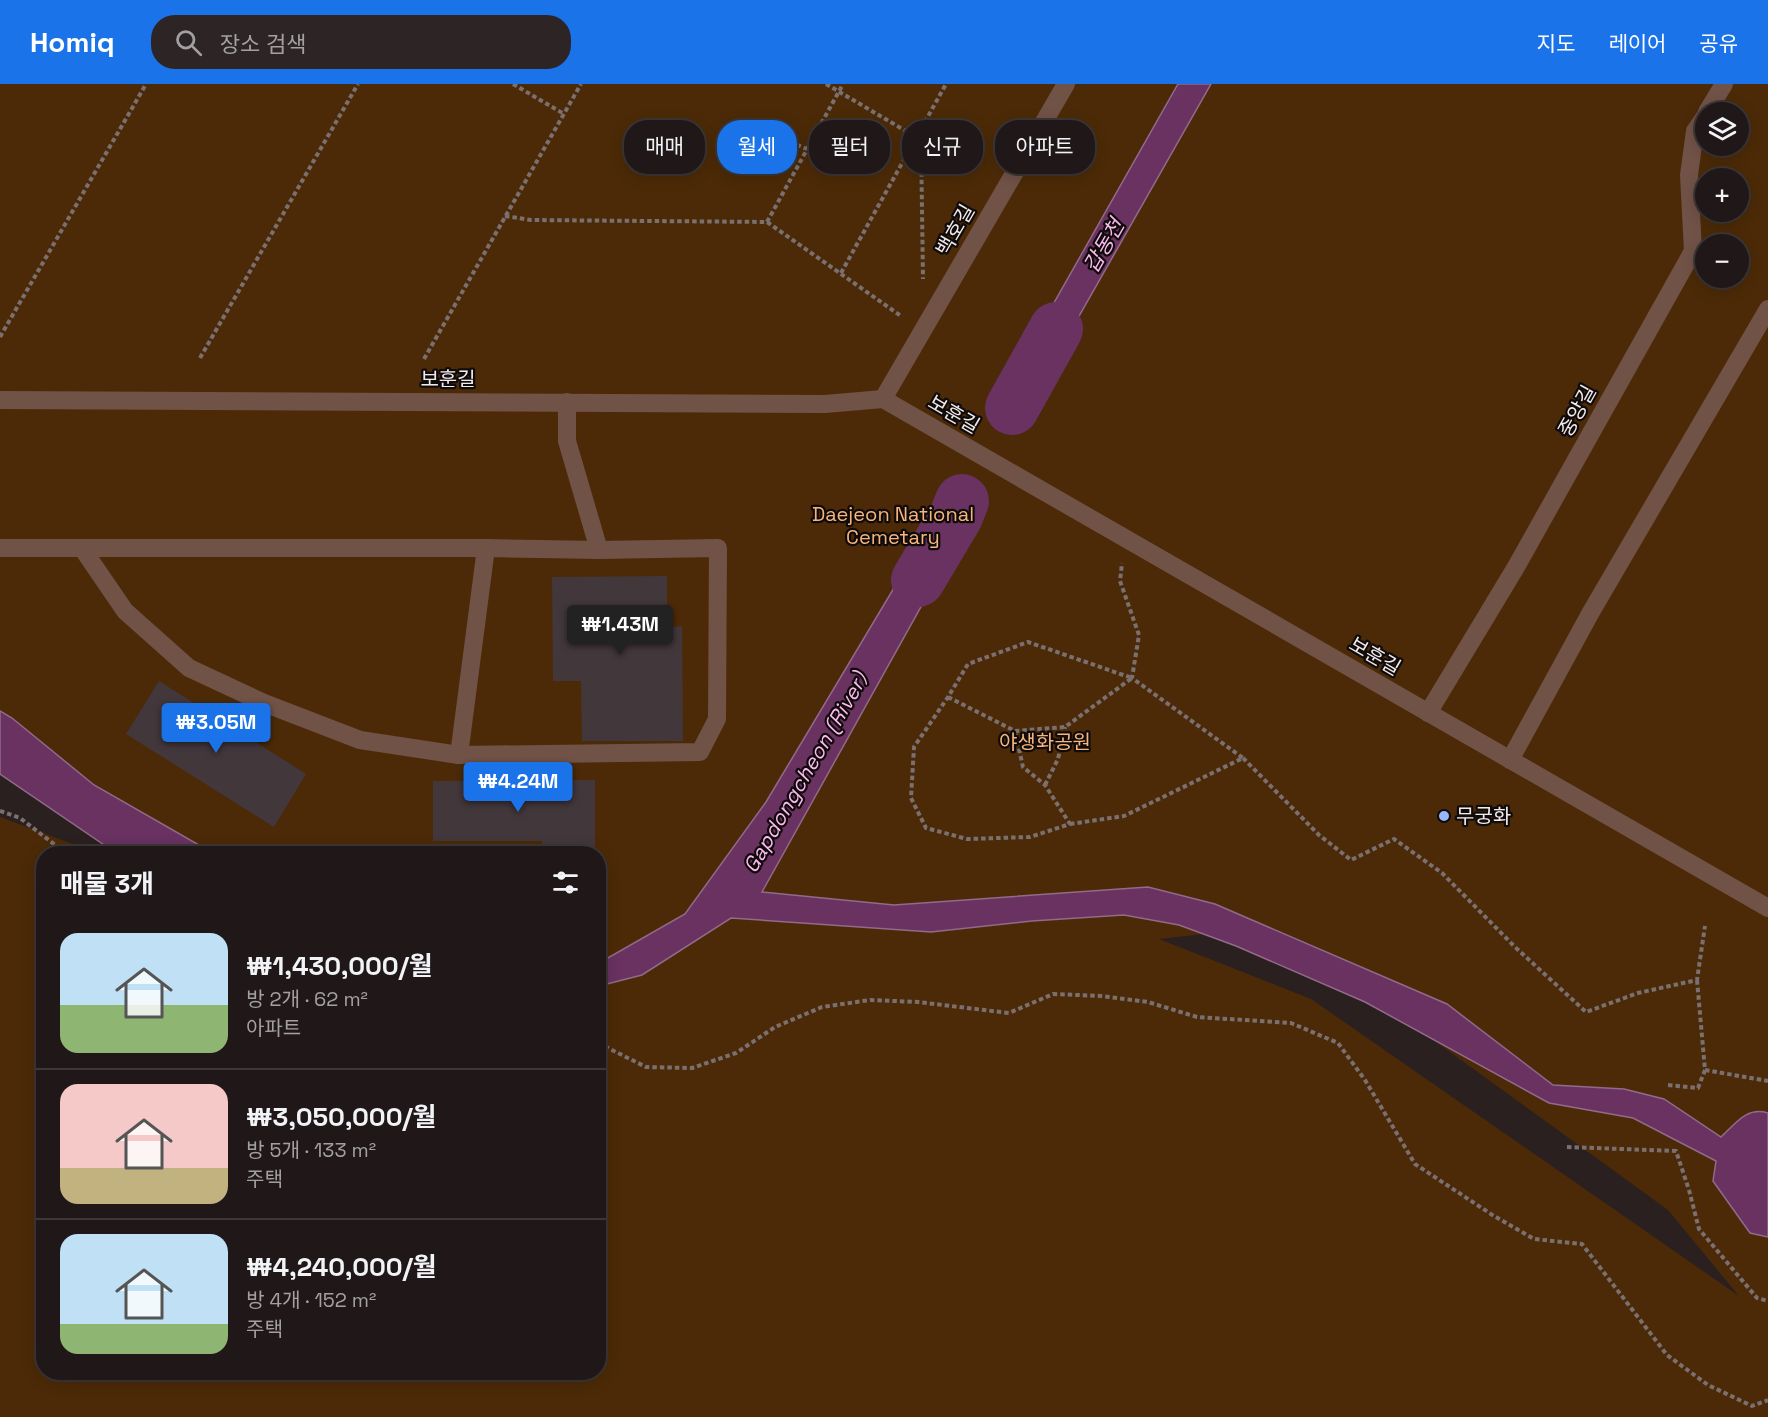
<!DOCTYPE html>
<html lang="ko">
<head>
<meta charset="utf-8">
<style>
	body { margin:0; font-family:"Space Grotesk","Noto Sans KR",sans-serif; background:#2d2525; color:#f1f3f6; height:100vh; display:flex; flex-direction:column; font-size:22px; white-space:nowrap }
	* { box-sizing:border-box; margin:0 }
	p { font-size:20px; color:#a2a0a2 }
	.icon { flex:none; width:33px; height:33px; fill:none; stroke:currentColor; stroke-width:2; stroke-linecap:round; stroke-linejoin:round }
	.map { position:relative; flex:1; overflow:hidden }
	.side { position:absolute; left:36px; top:762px; width:570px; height:534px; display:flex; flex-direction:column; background:#201818; border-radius:24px; box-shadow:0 3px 15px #0003,0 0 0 2px #3d3737 }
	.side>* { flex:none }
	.hud { position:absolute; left:624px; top:36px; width:570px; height:54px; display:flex; gap:12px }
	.tools { position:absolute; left:1695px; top:18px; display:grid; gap:12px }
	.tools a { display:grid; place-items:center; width:54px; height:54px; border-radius:50%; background:#201818; box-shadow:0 3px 15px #0003,0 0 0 2px #3d3737; font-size:30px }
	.price { position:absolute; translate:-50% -51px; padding:0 14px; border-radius:6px; background:#1a73e8; color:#fff; font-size:20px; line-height:39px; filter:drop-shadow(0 2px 3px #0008) }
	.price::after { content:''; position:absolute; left:50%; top:36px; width:18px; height:14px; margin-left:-9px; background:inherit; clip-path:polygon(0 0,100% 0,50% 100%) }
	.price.current { background:#222; color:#fff }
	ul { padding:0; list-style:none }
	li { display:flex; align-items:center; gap:18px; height:150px; padding:0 24px }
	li+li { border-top:2px solid #3d3737 }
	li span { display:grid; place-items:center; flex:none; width:168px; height:120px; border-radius:18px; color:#555 }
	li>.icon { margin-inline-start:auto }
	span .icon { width:72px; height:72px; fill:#fffc; stroke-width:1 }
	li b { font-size:26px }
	h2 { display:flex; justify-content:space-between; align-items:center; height:72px; padding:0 24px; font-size:26px }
	.tag { padding:0 21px; border-radius:24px; background:#201818; box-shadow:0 3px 15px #0003,0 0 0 2px #3d3737; font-size:21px; line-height:54px }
	.tag.current { background:#1a73e8; color:#fff }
	header { display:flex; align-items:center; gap:36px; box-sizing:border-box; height:84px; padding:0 30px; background:#1a73e8; color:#fff }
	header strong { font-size:28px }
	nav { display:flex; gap:33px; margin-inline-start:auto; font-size:21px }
	.search { width:420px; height:54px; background:#2d2525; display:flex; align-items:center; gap:15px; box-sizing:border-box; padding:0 21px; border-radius:24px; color:#a2a0a2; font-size:22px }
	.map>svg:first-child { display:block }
</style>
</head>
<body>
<header>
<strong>Homiq</strong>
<div class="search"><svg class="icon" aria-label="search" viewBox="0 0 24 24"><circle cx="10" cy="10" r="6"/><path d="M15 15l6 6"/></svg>장소 검색</div>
<nav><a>지도</a><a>레이어</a><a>공유</a></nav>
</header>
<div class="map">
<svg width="1768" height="1333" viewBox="0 0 1768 1333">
	<rect width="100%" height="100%" fill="#2b2020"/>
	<!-- green -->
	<path fill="#4c2a07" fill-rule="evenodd" d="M0 0H1768V1333H0V733L97 769 44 770V1288H598V770L196 769 0 671ZM1706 28H1738V62H1706ZM1706 94H1738V128H1706ZM1706 160H1738V194H1706ZM1256 844 1315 870 1668 1126 1739 1212 1311 915 1159 855Z"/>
	<!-- water -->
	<g fill="#693261" stroke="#926a8a" stroke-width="1.5">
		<path d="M1178 0H1211L1041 299 1030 309 1019 310 1013 301 1017 284Z"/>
		<path d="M946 430 956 432 960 440 961 451 762 808 894 821 1148 803 1215 820 1447 920 1553 1001 1624 1005 1664 1015 1721 1053C1735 1040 1747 1022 1768 1029V1153L1750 1149 1713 1097 1716 1077 1633 1034 1549 1019 1365 918 1236 862 1179 841 1124 831 1032 837 931 848 731 834 642 891 599 902V879L685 830 766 718 937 432Z"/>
		<path d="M0 627 12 634 94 701 213 769H116L0 690Z"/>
	</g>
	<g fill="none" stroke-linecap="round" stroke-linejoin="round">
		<!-- river -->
		<g stroke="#693261" stroke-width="54">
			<path d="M1012 324 1056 245"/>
			<path d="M918 496 956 432 962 417"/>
		</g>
	</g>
	<!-- building -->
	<g fill="#42373b">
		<path d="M667 492V543L682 542 683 657H582L581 597H553L552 493Z"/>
		<path d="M159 597 306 690 274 743 126 650Z"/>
		<path d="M595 696V770H542V757H433V697Z"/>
	</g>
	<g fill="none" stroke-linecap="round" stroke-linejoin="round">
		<!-- path -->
		<g stroke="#7a7070" stroke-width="4" stroke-dasharray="4.5 3" stroke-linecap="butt">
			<path d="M513 0 564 30"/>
			<path d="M826 0 921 56 923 195"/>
			<path d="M755 56 759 45 807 65"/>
			<path d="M505 132 531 136 767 138 901 232"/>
			<path d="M767 138 843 0"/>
			<path d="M841 189 946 0"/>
			<path d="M0 253 146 0"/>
			<path d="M200 274 358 0"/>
			<path d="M424 275 581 0"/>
			<path d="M948 613 1015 647 1065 643 1132 594 1028 558 968 580 948 613 914 663 911 714 926 744 967 755 1030 753 1070 740 1045 701 1023 683 1015 647"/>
			<path d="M1243 674 1319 751 1351 776 1394 755 1442 789 1515 863 1586 928 1638 909 1697 896 1705 842"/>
			<path d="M1045 701 1058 675 1065 643"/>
			<path d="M0 727 20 734 67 770"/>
			<path d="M1070 740 1124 732 1243 674 1132 594 1139 551 1120 497 1122 479"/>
			<path d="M598 959 646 983 692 984 736 969 775 943 822 923 870 916 918 918 1009 929 1053 910 1101 912 1148 918 1197 933 1291 939 1338 959 1365 996 1415 1080 1494 1132 1534 1155 1582 1160 1667 1271 1708 1301 1752 1322 1768 1316"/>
			<path d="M1705 986 1768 997"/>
			<path d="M1668 1001 1698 1004 1705 986 1697 896"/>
			<path d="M1567 1063 1676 1067 1689 1106 1699 1145 1757 1214 1768 1217"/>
		</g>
		<!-- minor -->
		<g stroke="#715247" stroke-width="18">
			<path d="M1707 28 1724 0"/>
			<path d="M883 315 1066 0"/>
			<path d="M0 316 825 320 883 315 1768 824"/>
			<path d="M567 318V357L599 466"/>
			<path d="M0 464H486L599 466 718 464 717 635 700 668 459 671 360 656 264 619 189 584 125 527 82 464"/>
			<path d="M1428 629 1516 483 1693 167 1689 91 1695 47 1706 31"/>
			<path d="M459 671 486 464"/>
			<path d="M1510 676 1591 528 1768 225"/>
		</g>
	</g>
	<!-- markers -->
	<circle fill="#97b6fd" stroke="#100b0b" stroke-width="2" cx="1444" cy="732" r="6"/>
	<g text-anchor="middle" stroke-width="4.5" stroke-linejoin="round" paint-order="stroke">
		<!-- street labels -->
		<g font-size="20" fill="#f3ebeb" stroke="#100b0b">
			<text transform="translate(955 146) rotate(-60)" y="7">백호길</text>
			<text x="448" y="302">보훈길</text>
			<text transform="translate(1577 327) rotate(-61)" y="7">중앙길</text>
			<text transform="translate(954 330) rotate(30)" y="7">보훈길</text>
			<text transform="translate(1375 572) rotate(30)" y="7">보훈길</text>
		</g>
		<!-- park labels -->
		<g font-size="20" fill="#f6b57d" stroke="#100b0b">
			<text x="893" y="437">Daejeon National<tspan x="893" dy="23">Cemetary</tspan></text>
			<text x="1045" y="665">야생화공원</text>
		</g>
		<!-- poi labels -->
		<g font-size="20" fill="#f3ebeb" stroke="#100b0b" text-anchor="start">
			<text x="1456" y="739">무궁화</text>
		</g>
		<!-- water labels -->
		<g font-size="21" font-style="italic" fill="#fcb9f0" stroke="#100b0b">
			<text transform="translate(1104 162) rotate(-60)" y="7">갑동천</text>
			<text transform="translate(809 683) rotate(-60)" y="7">Gapdongcheon (River）</text>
		</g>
	</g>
</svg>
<div class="tools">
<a><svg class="icon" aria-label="layers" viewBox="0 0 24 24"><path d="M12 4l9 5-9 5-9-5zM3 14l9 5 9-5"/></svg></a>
<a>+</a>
<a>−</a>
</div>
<b class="price current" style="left:620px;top:572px">₩1.43M</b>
<b class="price" style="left:216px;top:670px">₩3.05M</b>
<b class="price" style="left:518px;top:729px">₩4.24M</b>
<div class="hud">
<a class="tag">매매</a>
<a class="tag current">월세</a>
<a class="tag">필터</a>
<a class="tag">신규</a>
<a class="tag">아파트</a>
</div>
<section class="side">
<h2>매물 3개<svg class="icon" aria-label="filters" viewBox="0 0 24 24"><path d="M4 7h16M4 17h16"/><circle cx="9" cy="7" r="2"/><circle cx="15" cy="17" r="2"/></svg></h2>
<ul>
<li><span style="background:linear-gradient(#bfe0f5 60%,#8fb573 0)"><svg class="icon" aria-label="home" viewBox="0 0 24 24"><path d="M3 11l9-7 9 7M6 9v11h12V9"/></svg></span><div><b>₩1,430,000/월</b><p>방 2개 · 62 m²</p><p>아파트</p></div></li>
<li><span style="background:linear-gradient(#f6c9c9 70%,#c2b280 0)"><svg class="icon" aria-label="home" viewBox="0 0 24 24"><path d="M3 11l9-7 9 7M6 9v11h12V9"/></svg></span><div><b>₩3,050,000/월</b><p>방 5개 · 133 m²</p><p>주택</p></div></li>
<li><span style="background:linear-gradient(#bfe0f5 75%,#8fb573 0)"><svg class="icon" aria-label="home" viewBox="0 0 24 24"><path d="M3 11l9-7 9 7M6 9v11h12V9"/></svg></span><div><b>₩4,240,000/월</b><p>방 4개 · 152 m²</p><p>주택</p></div></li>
</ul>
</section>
</div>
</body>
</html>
